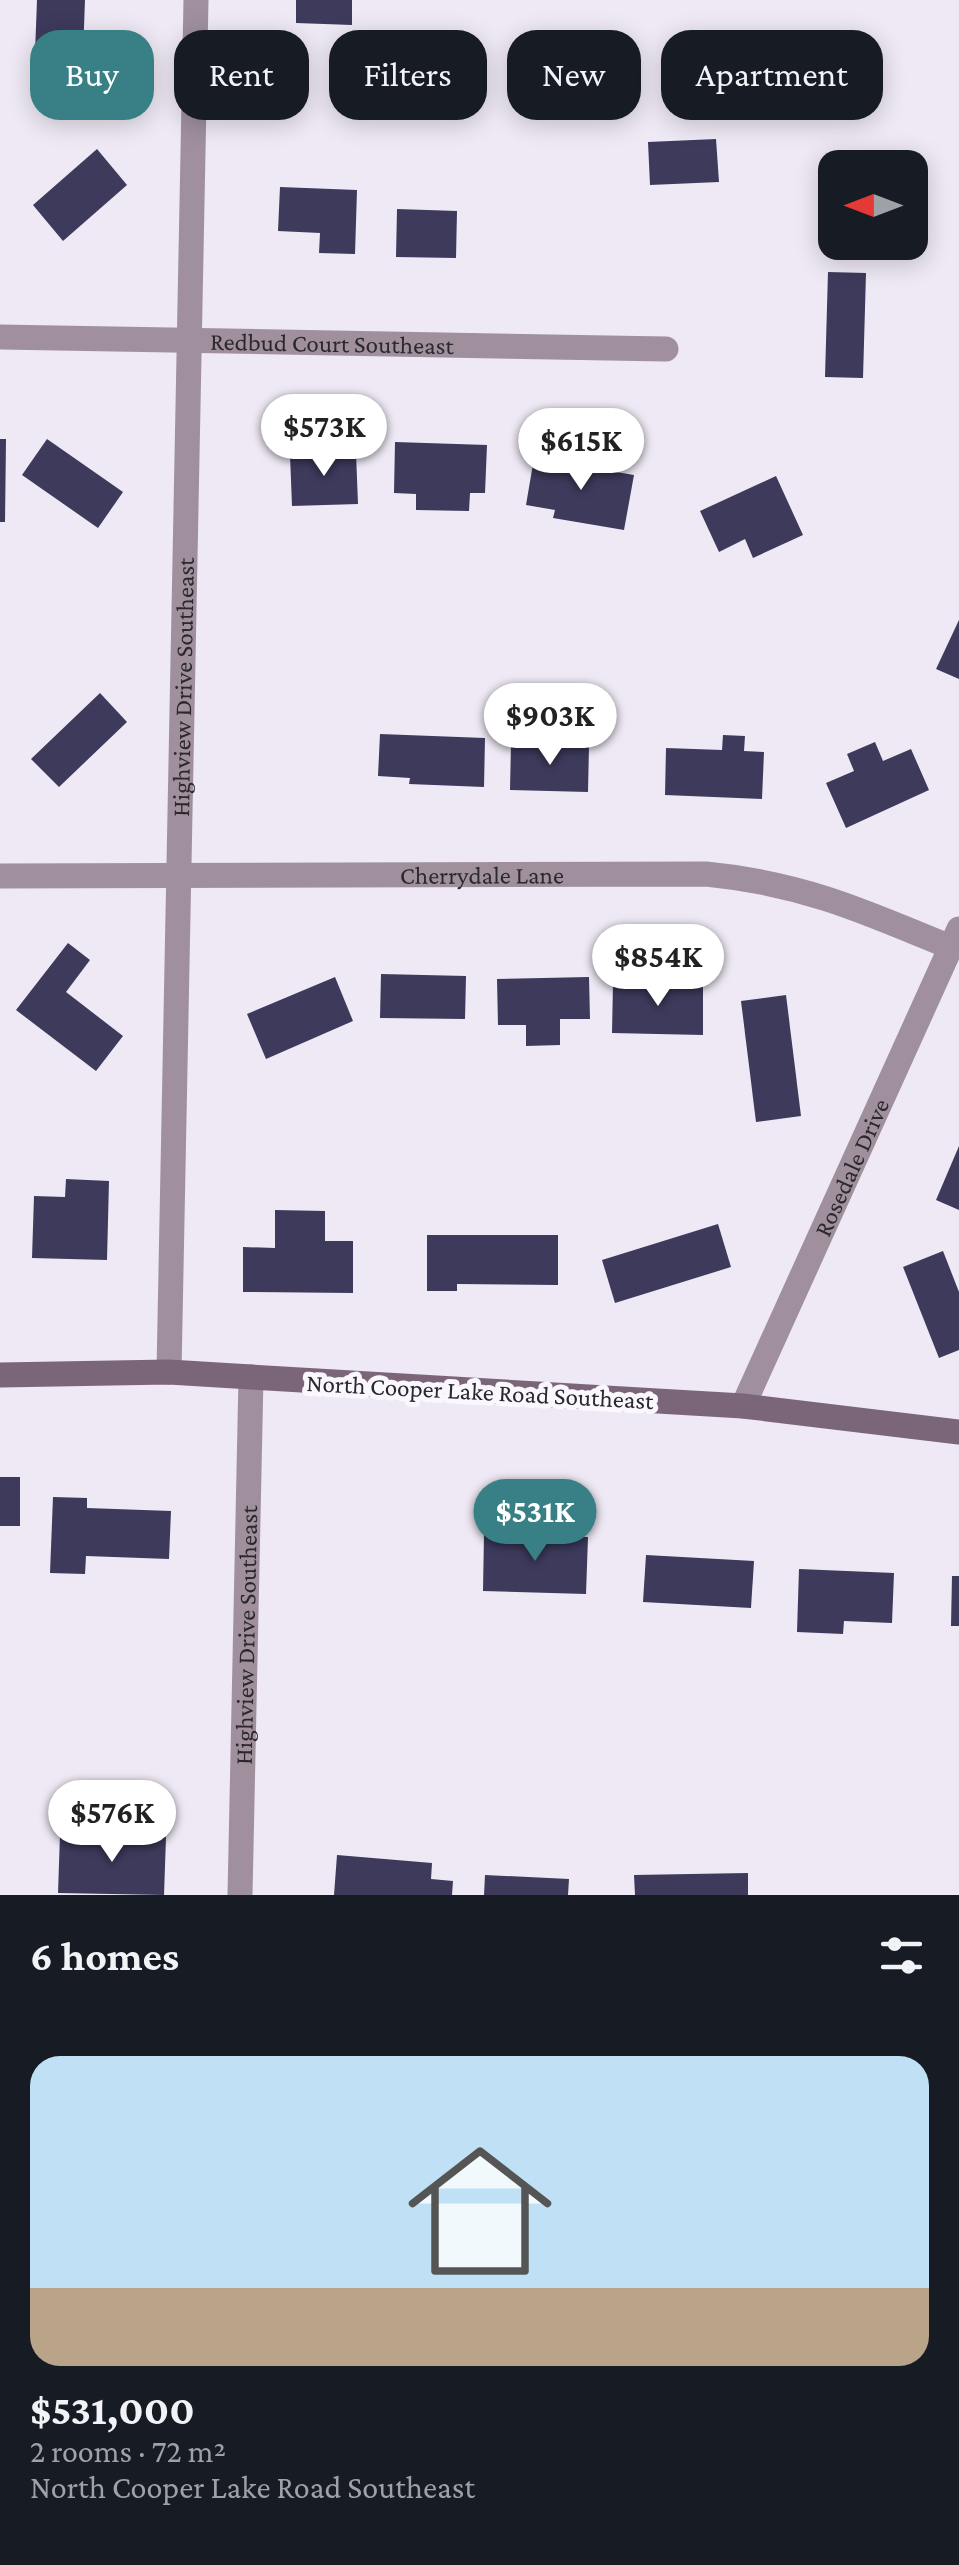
<!DOCTYPE html>
<html lang="en">
<head>
<meta charset="utf-8">
<style>
	body { margin:0; font-family:"Crimson Pro",serif; background:#242831; color:#f1f3f6; height:100vh; display:flex; flex-direction:column; font-size:38px; white-space:nowrap }
	* { box-sizing:border-box; margin:0 }
	p { font-size:32px; color:#9ea1a6 }
	.icon { flex:none; width:55px; height:55px; fill:none; stroke:currentColor; stroke-width:2; stroke-linecap:round; stroke-linejoin:round }
	.map { position:relative; height:1895px; overflow:hidden }
	.side { display:flex; flex-direction:column; background:#171b24; flex:1 }
	.side>* { flex:none }
	.hud { position:absolute; left:30px; top:30px; width:900px; height:90px; display:flex; gap:20px }
	.needle { width:65px; rotate:270deg }
	.fabs { position:absolute; left:818px; top:150px; display:grid; gap:20px }
	.fabs a { display:grid; place-items:center; width:110px; height:110px; border-radius:20px; background:#171b24; box-shadow:0 5px 25px #0003; font-size:50px }
	.price { position:absolute; translate:-50% -85px; padding:0 22px; border-radius:35px; background:#fff; color:#222; font-size:32px; line-height:65px; filter:drop-shadow(0 2px 5px #0008) }
	.price::after { content:''; position:absolute; left:50%; top:60px; width:30px; height:22px; margin-left:-15px; background:inherit; clip-path:polygon(0 0,100% 0,50% 100%) }
	.price.selected { background:#388085; color:#fff }
	ul { padding:0; list-style:none }
	li { display:grid; align-content:center; gap:20px; height:530px; padding:0 30px }
	li+li { border-top:2px solid #363941 }
	li span { display:grid; place-items:center; height:310px; border-radius:30px; color:#555 }
	li>.icon { margin-inline-start:auto }
	span .icon { width:180px; height:180px; fill:#fffc; stroke-width:1 }
	li b { font-size:42px }
	h2 { display:flex; justify-content:space-between; align-items:center; height:120px; padding:0 30px; font-size:42px }
	.tag { padding:0 35px; border-radius:30px; background:#171b24; box-shadow:0 5px 25px #0003; font-size:35px; line-height:90px }
	.tag.selected { background:#388085; color:#fff }
	.map>svg:first-child { display:block }
</style>
</head>
<body>
<div class="map">
<svg width="959" height="1895" viewBox="0 0 959 1895">
	<rect width="100%" height="100%" fill="#eee9f4"/>
	<!-- building -->
	<g fill="#3d3a5c">
		<path d="M37 0H85L83 54 35 53Z"/>
		<path d="M296 0H352V25L296 23Z"/>
		<path d="M716 139 719 182 650 185 648 142Z"/>
		<path d="M97 149 127 185 63 241 33 205Z"/>
		<path d="M280 187 357 190 355 254 319 253 320 233 278 231Z"/>
		<path d="M397 209 457 211 456 258 396 257Z"/>
		<path d="M828 272 866 273 863 378 825 377Z"/>
		<path d="M0 439H6L5 522H0Z"/>
		<path d="M47 439 123 492 98 528 22 475Z"/>
		<path d="M395 442 487 445 485 493H470L469 511 416 510V494L394 493Z"/>
		<path d="M356 453 358 504 292 506 290 455Z"/>
		<path d="M534 458 634 475 624 530 553 518 555 510 526 505Z"/>
		<path d="M776 476 803 535 753 558 745 539 719 552 700 511Z"/>
		<path d="M959 620V679L936 669Z"/>
		<path d="M100 693 127 722 59 787 31 759Z"/>
		<path d="M380 734 485 738 484 787 409 784 410 778 378 776Z"/>
		<path d="M723 735 745 736 744 751 764 752 762 799 665 795 666 748 722 750Z"/>
		<path d="M875 742 883 761 911 749 929 790 846 828 826 783 854 771 847 754Z"/>
		<path d="M511 744 589 746 588 792 510 790Z"/>
		<path d="M68 943 90 960 66 992 123 1036 96 1071 16 1010Z"/>
		<path d="M381 974 466 976 465 1019 380 1018Z"/>
		<path d="M335 977 353 1021 266 1059 247 1014Z"/>
		<path d="M589 977 590 1019H560V1045L526 1046V1025H498L497 979Z"/>
		<path d="M613 984 703 985V1035L612 1033Z"/>
		<path d="M786 995 801 1116 756 1122 741 1001Z"/>
		<path d="M959 1146V1210L936 1200Z"/>
		<path d="M66 1179 109 1181 107 1260 32 1258 34 1196 65 1197Z"/>
		<path d="M275 1210 325 1211V1241H353V1293L243 1292V1247L275 1248Z"/>
		<path d="M718 1224 731 1267 615 1303 602 1260Z"/>
		<path d="M427 1235H558V1285L457 1284V1291H427Z"/>
		<path d="M943 1251 959 1292V1350L939 1358 903 1267Z"/>
		<rect x="0" y="1477" width="20" height="49"/>
		<path d="M53 1497 87 1498V1508L171 1511 169 1559 86 1556 85 1574 50 1573Z"/>
		<path d="M484 1534 588 1537 586 1594 483 1591Z"/>
		<path d="M646 1555 754 1561 751 1608 643 1602Z"/>
		<path d="M799 1569 894 1573 892 1623 844 1621 843 1634 797 1632Z"/>
		<path d="M952 1576H959V1626H951Z"/>
		<path d="M60 1835 166 1837 164 1895 58 1893Z"/>
		<path d="M337 1855 432 1863 431 1879 453 1881 452 1895H334Z"/>
		<path d="M748 1873V1895H635L634 1875Z"/>
		<path d="M485 1875 569 1879 568 1895H484Z"/>
	</g>
	<g fill="none" stroke-linecap="round" stroke-linejoin="round">
		<!-- street -->
		<g stroke="#a0909e" stroke-width="25">
			<path id="s1" d="M0 337 666 349"/>
			<path id="s2" d="M0 876 706 874C801 883 864 911 950 947"/>
			<path id="s3" d="M169 1372 196 0"/>
			<path id="s4" d="M743 1406 959 929"/>
			<path id="s5" d="M240 1895 251 1377"/>
		</g>
		<!-- secondary -->
		<path stroke="#7b6578" stroke-width="25" d="M0 1375 169 1372 251 1377 743 1406 959 1432"/>
	</g>
	<g text-anchor="middle" stroke-width="10" stroke-linejoin="round" paint-order="stroke">
		<!-- street labels -->
		<g font-size="25" fill="#2b292d" stroke="#faf7fe">
			<text dy="9" stroke="none"><textPath href="#s1" startOffset="332">Redbud Court Southeast</textPath></text>
			<text dy="9" stroke="none"><textPath href="#s3" startOffset="685">Highview Drive Southeast</textPath></text>
			<text dy="9" stroke="none"><textPath href="#s2" startOffset="482">Cherrydale Lane</textPath></text>
			<text dy="9" stroke="none"><textPath href="#s4" startOffset="262">Rosedale Drive</textPath></text>
			<text transform="translate(480 1391) rotate(3)" y="9">North Cooper Lake Road Southeast</text>
			<text dy="9" stroke="none"><textPath href="#s5" startOffset="260">Highview Drive Southeast</textPath></text>
		</g>
	</g>
</svg>
<div class="fabs">
<a><svg class="needle" viewBox="-14 -14 28 28"><path d="M0-13l5 13h-10z" fill="#e53935"/><path d="M0 13l5-13h-10z" fill="#9ea1a6"/></svg></a>
</div>
<b class="price" style="left:324px;top:479px">$573K</b>
<b class="price" style="left:581px;top:493px">$615K</b>
<b class="price" style="left:550px;top:768px">$903K</b>
<b class="price" style="left:658px;top:1009px">$854K</b>
<b class="price selected" style="left:535px;top:1564px">$531K</b>
<b class="price" style="left:112px;top:1865px">$576K</b>
<div class="hud">
<a class="tag selected">Buy</a>
<a class="tag">Rent</a>
<a class="tag">Filters</a>
<a class="tag">New</a>
<a class="tag">Apartment</a>
</div>
</div>
<section class="side">
<h2>6 homes<svg class="icon" aria-label="filters" viewBox="0 0 24 24"><path d="M4 7h16M4 17h16"/><circle cx="9" cy="7" r="2"/><circle cx="15" cy="17" r="2"/></svg></h2>
<ul>
<li><span style="background:linear-gradient(#bfe0f5 75%,#b9a48a 0)"><svg class="icon" aria-label="home" viewBox="0 0 24 24"><path d="M3 11l9-7 9 7M6 9v11h12V9"/></svg></span><div><b>$531,000</b><p>2 rooms · 72 m²</p><p>North Cooper Lake Road Southeast</p></div></li>
</ul>
</section>
</body>
</html>
